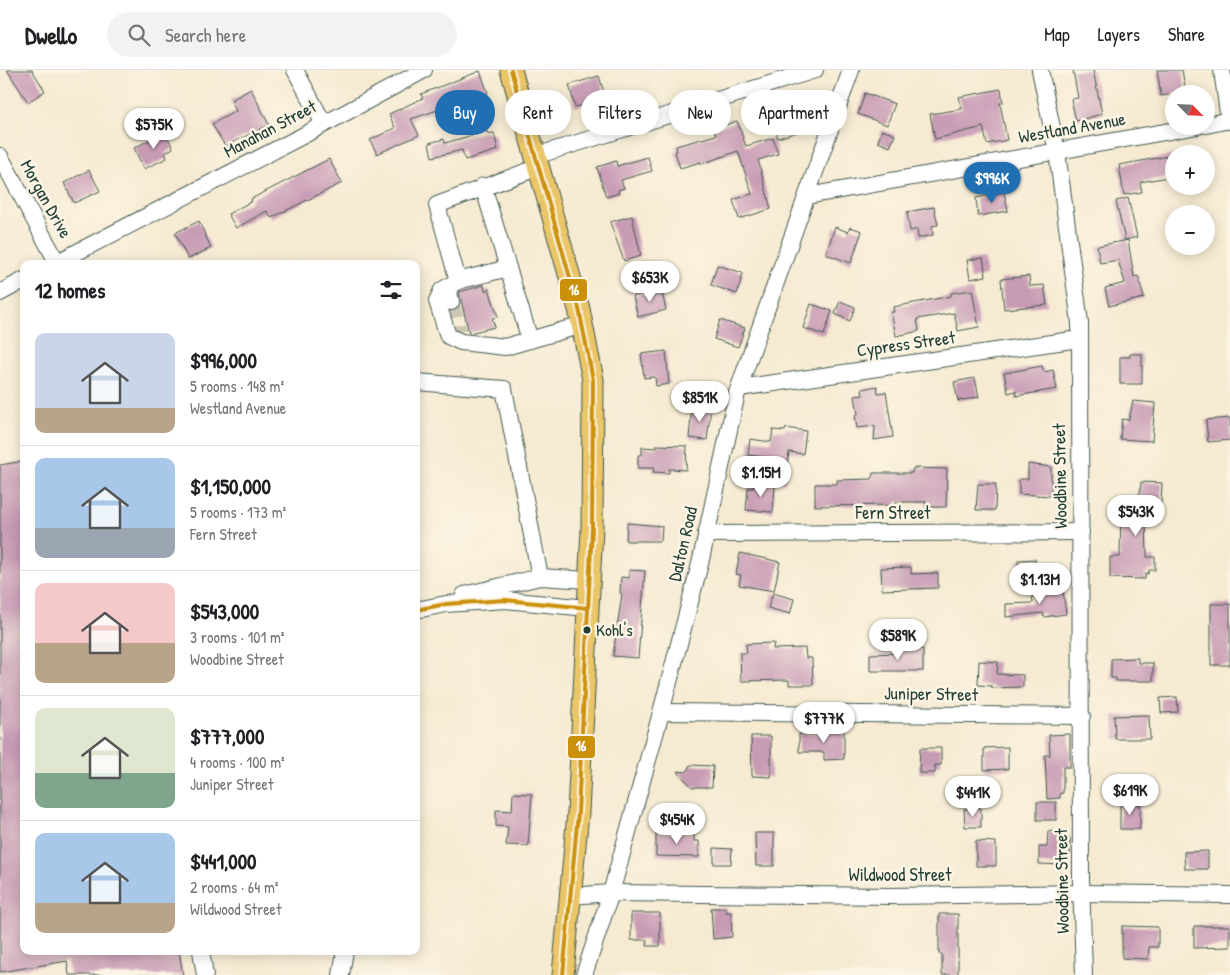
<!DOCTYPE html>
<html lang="en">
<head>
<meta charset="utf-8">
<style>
	body { margin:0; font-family:"Patrick Hand",sans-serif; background:#f2f2f2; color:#202124; height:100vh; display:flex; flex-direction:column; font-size:19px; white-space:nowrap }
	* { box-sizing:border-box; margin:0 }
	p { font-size:16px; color:#757577 }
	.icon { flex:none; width:28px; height:28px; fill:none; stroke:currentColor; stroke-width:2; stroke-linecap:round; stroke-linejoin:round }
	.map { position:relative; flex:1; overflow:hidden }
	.panel { position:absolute; left:20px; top:190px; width:400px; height:695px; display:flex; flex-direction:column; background:#fff; border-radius:10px; box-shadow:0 2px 12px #0003 }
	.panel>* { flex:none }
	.top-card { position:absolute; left:435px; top:20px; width:475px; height:45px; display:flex; gap:10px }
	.needle { width:32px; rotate:114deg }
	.fabs { position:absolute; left:1165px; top:15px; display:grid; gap:10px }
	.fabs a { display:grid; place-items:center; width:50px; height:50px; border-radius:50%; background:#fff; box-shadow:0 2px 12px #0003; font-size:25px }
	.price { position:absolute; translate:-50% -42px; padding:0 11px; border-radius:18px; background:#fff; color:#222; font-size:16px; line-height:32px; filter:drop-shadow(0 1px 2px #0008) }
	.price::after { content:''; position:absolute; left:50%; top:30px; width:15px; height:11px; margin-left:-8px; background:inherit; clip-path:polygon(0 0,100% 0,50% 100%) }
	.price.active { background:#1f6fb2; color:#fff }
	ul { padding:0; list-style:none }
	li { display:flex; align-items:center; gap:15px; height:125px; padding:0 15px }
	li+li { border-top:1px solid #e0e0e0 }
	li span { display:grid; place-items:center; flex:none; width:140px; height:100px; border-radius:10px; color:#555 }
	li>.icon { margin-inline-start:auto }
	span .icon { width:60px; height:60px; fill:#fffc; stroke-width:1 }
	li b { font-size:21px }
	h2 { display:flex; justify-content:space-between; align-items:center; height:60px; padding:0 15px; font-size:21px }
	.pill { padding:0 18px; border-radius:22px; background:#fff; box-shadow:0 2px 12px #0003; font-size:18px; line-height:45px }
	.pill.active { background:#1f6fb2; color:#fff }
	header { display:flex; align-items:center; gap:30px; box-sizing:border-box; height:70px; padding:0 25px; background:#fff; border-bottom:1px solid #e0e0e0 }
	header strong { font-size:24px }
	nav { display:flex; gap:28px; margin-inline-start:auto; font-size:18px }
	.search { width:350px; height:45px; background:#f2f2f2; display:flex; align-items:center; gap:12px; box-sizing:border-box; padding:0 18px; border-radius:28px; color:#757577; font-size:19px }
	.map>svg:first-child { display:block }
</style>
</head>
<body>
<header>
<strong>Dwello</strong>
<div class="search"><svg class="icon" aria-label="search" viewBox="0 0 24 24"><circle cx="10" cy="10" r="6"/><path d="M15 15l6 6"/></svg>Search here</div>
<nav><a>Map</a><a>Layers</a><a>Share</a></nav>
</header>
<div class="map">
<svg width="1230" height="905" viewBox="0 0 1230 905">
	<rect width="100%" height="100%" fill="#fcf5e5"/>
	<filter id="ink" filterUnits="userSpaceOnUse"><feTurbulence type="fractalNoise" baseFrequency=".02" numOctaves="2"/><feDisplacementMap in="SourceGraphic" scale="10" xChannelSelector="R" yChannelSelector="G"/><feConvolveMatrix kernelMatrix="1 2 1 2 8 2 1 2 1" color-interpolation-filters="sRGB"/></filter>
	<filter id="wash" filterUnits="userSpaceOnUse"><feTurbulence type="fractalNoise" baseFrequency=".0096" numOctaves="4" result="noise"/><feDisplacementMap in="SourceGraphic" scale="20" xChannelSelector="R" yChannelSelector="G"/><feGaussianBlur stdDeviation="1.12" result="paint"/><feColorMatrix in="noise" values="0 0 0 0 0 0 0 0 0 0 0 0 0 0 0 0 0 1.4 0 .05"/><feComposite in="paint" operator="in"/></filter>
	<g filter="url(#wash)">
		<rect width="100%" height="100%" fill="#f6ead1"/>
		<g id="blocks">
			<!-- building -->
			<g fill="#c89bb5">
				<path d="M7 0H32L45 21 28 32Z"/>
				<path d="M1073 0H1093L1102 44 1076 51 1071 29 1078 28Z"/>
				<path d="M1157 0H1182L1186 22 1161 26Z"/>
				<path d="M480 1 488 23 411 49 419 65 377 84 370 70 395 58 389 44 423 28 421 24Z"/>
				<path d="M599 6 606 29 575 37 569 15Z"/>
				<path d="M251 19 269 55 225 76 212 54 236 41 231 30Z"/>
				<path d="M1001 19 1003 32 1000 33 1007 70 987 74 983 57 935 69 930 44 962 39 959 27Z"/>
				<path d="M865 23 895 34 887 55 858 44Z"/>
				<path d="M791 31 801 61 778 68 772 50 776 49 773 36Z"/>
				<path d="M737 51 746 76 773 68 778 84 758 90 771 139 739 149 733 130 752 124 738 81 701 94V92L680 98 675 82 677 81 676 76 716 65 714 59Z"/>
				<path d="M882 60 895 65 890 77 878 72Z"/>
				<path d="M487 61 488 64 494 63 498 80 465 90 462 80 432 87 429 73 444 69 445 73Z"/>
				<path d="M165 62 173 78 165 83 167 88 144 99 134 78Z"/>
				<path d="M1174 85V106L1140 112 1142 122 1124 125 1119 95Z"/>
				<path d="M648 87 652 101 621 110 624 118 618 120 619 123 606 127 597 97 616 91 617 96Z"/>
				<path d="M329 89 342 113 271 148 267 141 236 158 228 144 252 131 251 129Z"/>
				<path d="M89 100 100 121 74 133 64 113Z"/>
				<path d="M1004 122 1008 141 978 146 976 128Z"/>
				<path d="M1128 128 1137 167 1125 170 1116 131Z"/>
				<path d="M934 137 938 155 932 156 933 165 918 168 917 159 910 161 907 142Z"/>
				<path d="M632 146 641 186 624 191 610 152Z"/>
				<path d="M199 151 211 178 188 189 175 163Z"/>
				<path d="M835 157 848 162 850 157 862 161 851 193 826 184Z"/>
				<path d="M1128 170 1134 207 1138 206 1144 228 1109 236 1105 218 1125 213 1118 190 1100 193 1097 176Z"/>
				<path d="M983 188 986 206 970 209 967 190Z"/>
				<path d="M717 195 743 203 737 224 711 215Z"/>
				<path d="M1029 206 1030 216 1044 215 1047 235 1004 239 1001 209Z"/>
				<path d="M484 215 485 221 489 219 498 247 492 248 495 257 469 263 459 222Z"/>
				<path d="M661 219 666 240 638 247 633 226Z"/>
				<path d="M972 220 979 257 958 261 954 243 917 249 919 261 896 266 891 242H894L893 237 951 226V223Z"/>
				<path d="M840 231 855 237 850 251 835 244Z"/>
				<path d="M811 234 832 241 824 265 803 258Z"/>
				<path d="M720 250 745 258 738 277 714 269Z"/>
				<path d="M666 281 669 314 656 316 655 307 644 308 641 284Z"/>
				<path d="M1130 284H1142V314H1120V287H1130Z"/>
				<path d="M1042 296 1044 302 1053 300 1057 319 1016 326V321L1008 323 1004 303Z"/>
				<path d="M975 308 979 327 958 331 954 312Z"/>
				<path d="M877 316 878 323 886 322 893 367 874 370 875 356 857 358 855 345 858 344 855 326 863 325 862 319Z"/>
				<path d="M1133 331 1155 333 1152 371 1120 369 1122 349 1129 350Z"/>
				<path d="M692 336 711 337 707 370 689 368Z"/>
				<path d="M1230 348V370L1208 372 1206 350Z"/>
				<path d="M786 358 806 361 803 384 789 382 785 413 769 411 772 388 748 385 750 369 771 372 773 360 785 361Z"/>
				<path d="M657 375 687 376 686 400 669 399V403L653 402 654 398H638V385H642V377L657 378Z"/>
				<path d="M24 391V881H179L183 905H69L67 891 0 902V395Z"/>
				<path d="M1028 394 1051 397V426L1019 424V409H1028Z"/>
				<path d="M913 398 947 399 946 437H926V432H896V435L815 436V414H837V410L872 409 873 403H912Z"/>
				<path d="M1141 412 1162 413 1161 434 1151 433V446H1146L1147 487H1155V500H1149L1148 504 1145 503V509L1110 508V487H1120L1121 439H1138Z"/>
				<path d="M754 414 775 416 773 442 746 440 748 418H753Z"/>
				<path d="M978 414H996L995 440H976Z"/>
				<path d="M627 453 662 456 661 471H626Z"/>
				<path d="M740 483 780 492 774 521 739 515 741 505 736 504Z"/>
				<path d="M1035 489 1036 505 1019 506 1018 490Z"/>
				<path d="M911 497V504L938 503V518L882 520 881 498Z"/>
				<path d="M629 500 645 501 638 588 613 586 622 524 620 523 621 507 629 508Z"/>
				<path d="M1063 519 1066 544 1044 547 1043 543 1006 547V534L1033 533 1032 522Z"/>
				<path d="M773 523 794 529 790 544 768 538Z"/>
				<rect x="1211" y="534" width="19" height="61"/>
				<path d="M774 573 773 579 805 578 806 588H812L813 615H789V610L741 611 740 583H747L746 574Z"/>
				<path d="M899 579H923V601H870V584L899 583Z"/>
				<path d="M1138 588V593H1153V611H1116V608H1111V589Z"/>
				<path d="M979 591 998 592 997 604 1023 605V617L992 618V616L978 615Z"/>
				<path d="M1177 627 1178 642 1161 643 1160 628Z"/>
				<path d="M1149 645 1150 669H1115L1114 646Z"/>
				<path d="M844 658V689L824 690V682H799V664H824V660Z"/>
				<path d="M1070 664V697H1063V723H1060V728L1047 729 1045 685H1050L1049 665Z"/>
				<path d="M751 666H771V707L752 706Z"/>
				<path d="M1008 677V699L984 700V678Z"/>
				<path d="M920 678H941V695H935V703H919Z"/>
				<path d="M690 695 713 696 712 717H692L677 701 687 702Z"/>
				<path d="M513 723 532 724 528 776 506 775 508 757 496 756V740L512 741Z"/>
				<rect x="1037" y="732" width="19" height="18"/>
				<rect x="1120" y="734" width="20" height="25"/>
				<path d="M981 738V757H965L964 739Z"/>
				<path d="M1048 761 1066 762V768H1070V785L1066 784V795L1039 794V777H1047Z"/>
				<path d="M656 763 694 764V771H699V787L656 786Z"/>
				<path d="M755 763H774V796H756Z"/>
				<path d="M976 771 996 772V796H976Z"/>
				<path d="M714 778 732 779 731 794H714Z"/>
				<path d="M1208 781V799H1185L1184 782Z"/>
				<path d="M711 838H726V842H731L732 867 713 869Z"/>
				<path d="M631 843H660V876H647V870H631Z"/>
				<path d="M939 844H958V905H942V884H939Z"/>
				<path d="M1122 856 1158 857V877H1149L1148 889 1122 888Z"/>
				<path d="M1194 856H1230V877L1194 878Z"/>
			</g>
		</g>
	</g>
	<g filter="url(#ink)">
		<use href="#blocks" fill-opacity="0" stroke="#3f574c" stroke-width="1"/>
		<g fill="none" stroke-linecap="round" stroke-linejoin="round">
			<!-- minor-tunnel -->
			<path stroke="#cbc7b2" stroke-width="16" stroke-dasharray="16 8" stroke-linecap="butt" d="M451 232 459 262"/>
			<!-- minor casing -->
			<g stroke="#3f574c" stroke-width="18">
				<g id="minor">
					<path d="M295 0 324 54"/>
					<path d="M1040 0 1057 82 1080 253 1081 809 1084 905"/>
					<path d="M1222 0 1229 51"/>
					<path d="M1206 55 1230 50"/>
					<path d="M0 86 57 192"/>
					<path d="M535 86 815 0"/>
					<path d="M483 116 530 270"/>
					<path d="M807 126 1198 56"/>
					<path d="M54 194 308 63 424 0"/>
					<path d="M508 198 458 211 442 220 437 231 448 266 461 272 505 277 582 255"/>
					<path d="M458 211 437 135 539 97"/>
					<path d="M448 217 451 232"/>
					<path d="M0 223 24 210"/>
					<path d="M416 312 504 319 540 507"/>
					<path d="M739 318 1079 269"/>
					<path d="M706 464 1081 462"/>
					<path d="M464 525 540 507 589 510"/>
					<path d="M416 540 446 534 505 530 588 538"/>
					<path d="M661 642 1082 646"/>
					<path d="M570 826 611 823 892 826 1082 823 1230 825"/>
					<path d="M201 881 205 905"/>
					<path d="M341 905 345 881"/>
					<path d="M584 905 611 823 659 650 700 494 737 323 851 0"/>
				</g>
			</g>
			<!-- major casing -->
			<g stroke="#3f574c" stroke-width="23">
				<path id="major" d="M511 0 579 239 593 310 592 458 578 743 563 905"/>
			</g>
			<!-- minor -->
			<use href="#minor" stroke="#fff" stroke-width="16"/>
			<!-- major -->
			<use href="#major" stroke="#eac669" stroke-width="21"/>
			<!-- bus-1 casing -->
			<g stroke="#fcf5e5" stroke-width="8">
				<g id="bus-1">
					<path d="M511 0 579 239 593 310 592 458 578 743 563 905"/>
					<path d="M416 540 446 534 505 530 588 538"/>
				</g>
			</g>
			<!-- bus-1 -->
			<use href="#bus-1" stroke="#cc910a" stroke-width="4"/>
		</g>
	</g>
	<!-- markers -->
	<circle fill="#1f3d34" stroke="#fcf5e5" stroke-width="2" cx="587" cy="560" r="4.5"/>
	<g text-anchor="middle" stroke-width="5" stroke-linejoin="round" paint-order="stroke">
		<!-- bus labels -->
		<g font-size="17" fill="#1f3d34" stroke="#fcf5e5" text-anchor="start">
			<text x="596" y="566">Kohl's</text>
		</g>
		<!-- street labels -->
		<g font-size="18" fill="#1f3d34" stroke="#fcf5e5">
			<text transform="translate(1072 58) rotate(-10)" y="6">Westland Avenue</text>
			<text transform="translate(270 59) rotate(-28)" y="6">Manahan Street</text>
			<text transform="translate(46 129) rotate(61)" y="6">Morgan Drive</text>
			<text transform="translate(906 274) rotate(-8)" y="6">Cypress Street</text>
			<text transform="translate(1060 406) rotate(-91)" y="6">Woodbine Street</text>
			<text x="893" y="449">Fern Street</text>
			<text transform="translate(683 474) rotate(-77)" y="6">Dalton Road</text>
			<text transform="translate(931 624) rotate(1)" y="6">Juniper Street</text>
			<text x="900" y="811">Wildwood Street</text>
			<text transform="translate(1062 811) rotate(-91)" y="6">Woodbine Street</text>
		</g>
	</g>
	<g stroke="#fcf5e5" stroke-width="2">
		<rect x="559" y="208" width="29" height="24" rx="5" fill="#cc910a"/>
		<rect x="567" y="665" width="29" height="24" rx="5" fill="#cc910a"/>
	</g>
	<g font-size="14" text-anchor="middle" font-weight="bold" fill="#fff">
		<text x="574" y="225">16</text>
		<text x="581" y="681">16</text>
	</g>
</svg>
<div class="fabs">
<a><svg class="needle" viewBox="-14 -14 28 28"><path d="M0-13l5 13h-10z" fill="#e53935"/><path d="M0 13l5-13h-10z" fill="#757577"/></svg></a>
<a>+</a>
<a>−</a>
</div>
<b class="price" style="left:154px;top:80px">$575K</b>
<b class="price active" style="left:992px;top:134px">$996K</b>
<b class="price" style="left:650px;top:233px">$653K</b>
<b class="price" style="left:700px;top:353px">$851K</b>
<b class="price" style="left:761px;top:428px">$1.15M</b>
<b class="price" style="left:1136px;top:467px">$543K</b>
<b class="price" style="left:1040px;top:535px">$1.13M</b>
<b class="price" style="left:898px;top:591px">$589K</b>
<b class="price" style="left:824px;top:674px">$777K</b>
<b class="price" style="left:1130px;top:746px">$619K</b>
<b class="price" style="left:973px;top:748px">$441K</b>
<b class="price" style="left:677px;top:775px">$454K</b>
<div class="top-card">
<a class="pill active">Buy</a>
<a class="pill">Rent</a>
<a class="pill">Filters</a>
<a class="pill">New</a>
<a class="pill">Apartment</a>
</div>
<section class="panel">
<h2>12 homes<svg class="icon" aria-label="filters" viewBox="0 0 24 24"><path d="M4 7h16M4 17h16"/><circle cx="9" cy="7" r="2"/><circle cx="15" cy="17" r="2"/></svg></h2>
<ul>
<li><span style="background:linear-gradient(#c9d6e8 75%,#b9a48a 0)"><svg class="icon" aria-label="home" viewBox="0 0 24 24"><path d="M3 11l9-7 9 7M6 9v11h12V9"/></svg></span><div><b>$996,000</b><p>5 rooms · 148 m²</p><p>Westland Avenue</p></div></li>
<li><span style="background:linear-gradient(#a9c7e8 70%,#9aa5b1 0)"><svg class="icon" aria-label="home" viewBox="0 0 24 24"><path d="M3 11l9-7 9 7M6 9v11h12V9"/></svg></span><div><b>$1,150,000</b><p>5 rooms · 173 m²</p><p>Fern Street</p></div></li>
<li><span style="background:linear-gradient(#f6c9c9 60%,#b9a48a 0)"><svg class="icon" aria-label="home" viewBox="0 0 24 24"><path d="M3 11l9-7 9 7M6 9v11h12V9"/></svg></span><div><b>$543,000</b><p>3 rooms · 101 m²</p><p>Woodbine Street</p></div></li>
<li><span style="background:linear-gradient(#dfe7d0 65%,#7fa58c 0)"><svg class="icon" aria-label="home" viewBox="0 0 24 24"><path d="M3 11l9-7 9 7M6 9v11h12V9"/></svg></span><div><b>$777,000</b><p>4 rooms · 100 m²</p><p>Juniper Street</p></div></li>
<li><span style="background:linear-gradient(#a9c7e8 70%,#b9a48a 0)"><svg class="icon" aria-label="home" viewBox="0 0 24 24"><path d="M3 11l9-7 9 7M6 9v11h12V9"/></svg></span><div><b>$441,000</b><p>2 rooms · 64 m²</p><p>Wildwood Street</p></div></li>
</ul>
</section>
</div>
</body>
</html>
